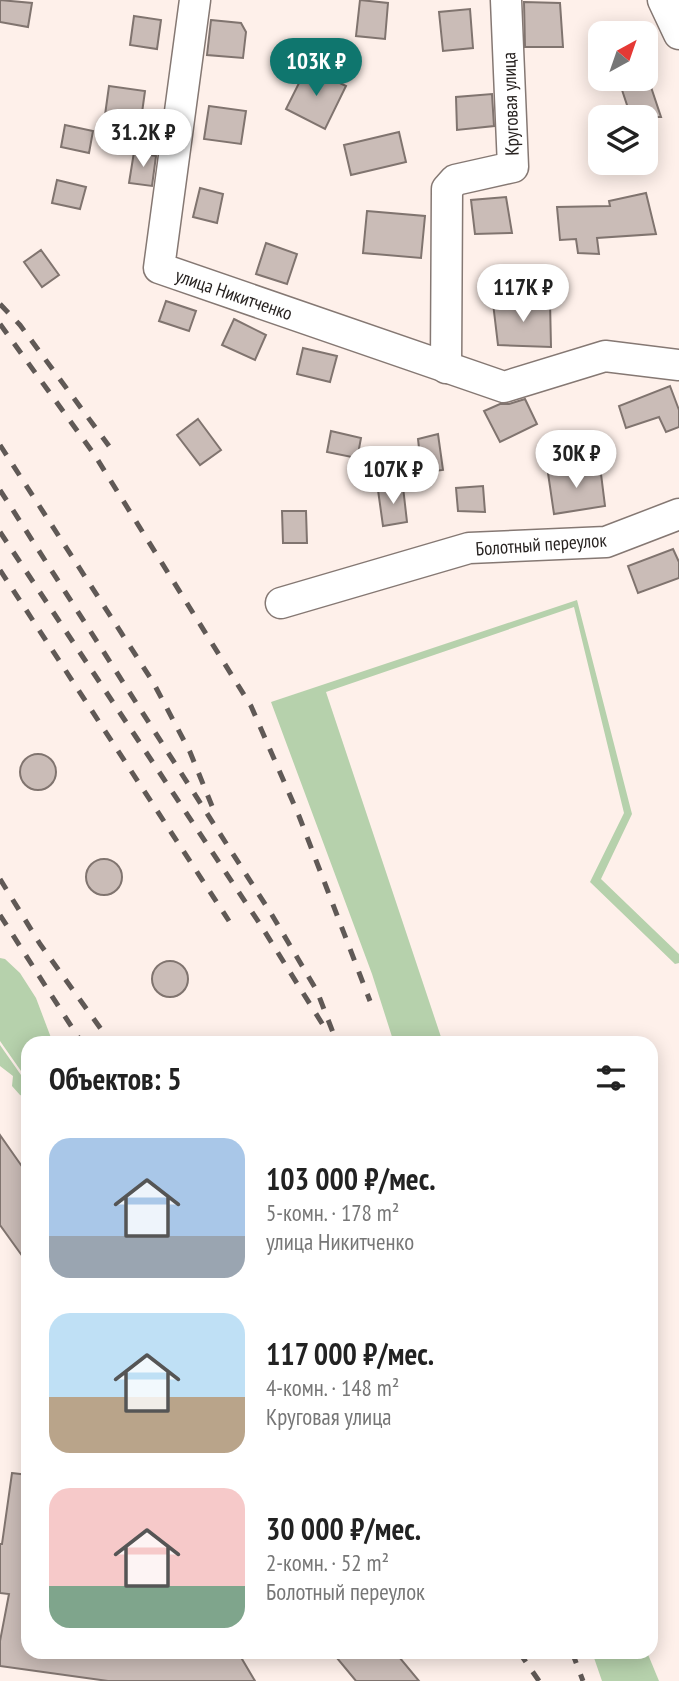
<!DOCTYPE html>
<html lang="ru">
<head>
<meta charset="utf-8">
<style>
	body { margin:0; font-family:"PT Sans Narrow",sans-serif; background:#f6f6f6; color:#222; height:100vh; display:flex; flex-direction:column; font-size:26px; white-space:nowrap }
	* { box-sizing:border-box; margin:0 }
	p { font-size:23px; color:#767676 }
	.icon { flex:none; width:38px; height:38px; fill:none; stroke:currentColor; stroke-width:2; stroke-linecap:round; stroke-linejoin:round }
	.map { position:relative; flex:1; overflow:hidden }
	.details { position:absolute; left:21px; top:1036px; width:637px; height:623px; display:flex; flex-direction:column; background:#fff; border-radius:21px; box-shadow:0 4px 18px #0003 }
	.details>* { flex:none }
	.needle { width:46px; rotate:40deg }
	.controls { position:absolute; left:588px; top:21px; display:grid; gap:14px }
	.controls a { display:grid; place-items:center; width:70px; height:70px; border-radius:14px; background:#fff; box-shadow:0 4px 18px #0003; font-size:35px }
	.price { position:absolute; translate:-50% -60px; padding:0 16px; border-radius:24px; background:#fff; color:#222; font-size:23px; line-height:46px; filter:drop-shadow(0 2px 4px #0008) }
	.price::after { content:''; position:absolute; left:50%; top:42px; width:21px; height:16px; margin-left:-10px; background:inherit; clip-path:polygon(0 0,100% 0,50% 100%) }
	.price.current { background:#0f766e; color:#fff }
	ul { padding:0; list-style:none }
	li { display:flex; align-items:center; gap:21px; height:175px; padding:0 28px }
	li span { display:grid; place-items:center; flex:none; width:196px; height:140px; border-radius:21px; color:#555 }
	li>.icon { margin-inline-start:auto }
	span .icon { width:84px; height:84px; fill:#fffc; stroke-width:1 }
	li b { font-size:30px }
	h2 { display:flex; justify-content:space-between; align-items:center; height:84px; padding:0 28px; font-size:30px }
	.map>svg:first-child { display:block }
</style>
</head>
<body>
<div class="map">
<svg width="679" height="1681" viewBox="0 0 679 1681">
	<rect width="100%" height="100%" fill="#fef0ea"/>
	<!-- green -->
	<g fill="#b6d1ac">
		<path d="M577 600 632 814 601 879 679 954V963L675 964 590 882 624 813 574 607 326 692 443 1043H394L372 974 271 702Z"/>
		<path d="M0 958 5 959 20 973 36 998 53 1043H28V1081L0 1041Z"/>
		<path d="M0 1045 28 1085V1098L20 1095 12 1086 13 1076 0 1066Z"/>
		<path d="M592 1652H647L659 1681H602Z"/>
	</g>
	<!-- building -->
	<g fill="#cabcb7" stroke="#80746f" stroke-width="2">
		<path d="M0 0 32 3 28 27 0 22Z"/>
		<path d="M360 0 388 3 385 39 356 36Z"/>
		<path d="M524 2 560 3 563 47H525Z"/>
		<path d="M470 9 473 48 443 51 439 12Z"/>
		<path d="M134 16 161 20 157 49 130 45Z"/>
		<path d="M211 20 241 23 246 32 243 58 207 55Z"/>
		<path d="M307 67 346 86 325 129 286 109Z"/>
		<path d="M648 78 661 117H631L621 87Z"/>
		<path d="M109 86 145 91 141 120 105 115Z"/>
		<path d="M492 94 494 126 457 130 456 97Z"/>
		<path d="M209 106 246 111 241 144 204 139Z"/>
		<path d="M65 125 93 131 89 153 61 147Z"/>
		<path d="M399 132 406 162 351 175 344 145Z"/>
		<path d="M134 152 156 156 152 186 129 183Z"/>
		<path d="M57 180 86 187 80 209 52 203Z"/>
		<path d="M200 188 223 194 217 223 193 217Z"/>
		<path d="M646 193 656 234 597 238 599 254 578 253 576 239 560 240 557 207 610 206 609 201Z"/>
		<path d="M506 197 512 233 475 234 471 200Z"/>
		<path d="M367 211 425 216 421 258 363 253Z"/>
		<path d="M266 243 297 254 287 284 256 274Z"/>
		<path d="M41 250 59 275 42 287 24 262Z"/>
		<path d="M166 301 196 311 189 331 159 321Z"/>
		<path d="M550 301 551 347 498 345 493 303Z"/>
		<path d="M234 319 266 335 255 360 222 345Z"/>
		<path d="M303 348 337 356 330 382 297 374Z"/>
		<path d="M670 386 679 410V427L666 432 659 417 626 428 619 406Z"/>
		<path d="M525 399 537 424 500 442 484 411 500 404H509Z"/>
		<path d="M198 419 221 450 200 465 177 435Z"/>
		<path d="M331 431 361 438 358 454 419 448 418 439 438 434 443 470 426 472 327 452Z"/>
		<path d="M576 469 591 470 601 474 605 506 554 514 548 473Z"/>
		<path d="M483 486 485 512 458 511 456 488Z"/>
		<path d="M403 487 407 522 383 526 378 490Z"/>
		<path d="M282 511H306L307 543H283Z"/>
		<path d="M673 549 679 562V578L638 593 628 566Z"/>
		<circle cx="38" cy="772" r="18"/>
		<circle cx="104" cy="877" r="18"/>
		<circle cx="170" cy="979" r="18"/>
		<path d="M0 1135 28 1175V1264L0 1225Z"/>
		<path d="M12 1473 28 1475V1652H226L239 1654 255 1681H108L0 1666V1641L9 1594 0 1593V1544H2Z"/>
		<path d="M332 1652H395L419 1681H356Z"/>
	</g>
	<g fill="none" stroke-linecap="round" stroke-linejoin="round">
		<!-- minor casing -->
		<g stroke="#857873" stroke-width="33">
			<g id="minor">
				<path d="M195 0 159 268 504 387 605 356 679 365"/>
				<path d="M663 0 679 34"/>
				<path d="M446 368 447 189 455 180 513 167 506 0"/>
				<path d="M281 603 469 548 606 542 679 514"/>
			</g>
		</g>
		<!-- minor -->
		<use href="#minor" stroke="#fff" stroke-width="30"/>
		<!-- rail -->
		<g stroke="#605956" stroke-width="5" stroke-dasharray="12 12" stroke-linecap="butt">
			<path d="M0 304 20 325 109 446"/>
			<path d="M0 324 94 454 251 706 299 816 370 1001"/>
			<path d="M0 445 153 682 190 752 212 806"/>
			<path d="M0 490 272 915 317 991 337 1043"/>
			<path d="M0 532 260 924 323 1025"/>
			<path d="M0 570 229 921"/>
			<path d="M0 879 40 944 111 1043"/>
			<path d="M0 915 82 1043"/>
			<path d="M519 1652 539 1681"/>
			<path d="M572 1652 583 1681"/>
		</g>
	</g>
	<g text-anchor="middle" stroke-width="7" stroke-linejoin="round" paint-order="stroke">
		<!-- street labels -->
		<g font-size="19" fill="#272220" stroke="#fff">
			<text transform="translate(510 104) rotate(-92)" y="7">Круговая улица</text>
			<text transform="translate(234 294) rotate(19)" y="7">улица Никитченко</text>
			<text transform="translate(541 544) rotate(-4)" y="7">Болотный переулок</text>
		</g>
	</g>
</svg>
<div class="controls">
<a><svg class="needle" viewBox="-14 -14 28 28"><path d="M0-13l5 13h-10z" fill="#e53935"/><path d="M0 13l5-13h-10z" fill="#767676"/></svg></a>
<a><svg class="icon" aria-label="layers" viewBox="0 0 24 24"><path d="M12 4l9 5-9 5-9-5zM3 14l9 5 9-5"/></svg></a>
</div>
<b class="price current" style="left:316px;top:98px">103K ₽</b>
<b class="price" style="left:143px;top:169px">31.2K ₽</b>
<b class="price" style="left:523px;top:324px">117K ₽</b>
<b class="price" style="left:576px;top:490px">30K ₽</b>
<b class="price" style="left:393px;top:506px">107K ₽</b>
<section class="details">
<h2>Объектов: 5<svg class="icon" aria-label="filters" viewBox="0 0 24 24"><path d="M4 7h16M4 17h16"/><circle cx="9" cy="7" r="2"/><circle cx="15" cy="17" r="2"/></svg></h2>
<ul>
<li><span style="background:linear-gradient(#a9c7e8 70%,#9aa5b1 0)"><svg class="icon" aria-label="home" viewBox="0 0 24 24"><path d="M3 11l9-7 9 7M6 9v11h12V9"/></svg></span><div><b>103 000 ₽/мес.</b><p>5-комн. · 178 m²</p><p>улица Никитченко</p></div></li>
<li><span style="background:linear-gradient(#bfe0f5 60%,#b9a48a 0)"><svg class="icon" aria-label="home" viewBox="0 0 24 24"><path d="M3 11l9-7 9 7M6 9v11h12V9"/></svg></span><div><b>117 000 ₽/мес.</b><p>4-комн. · 148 m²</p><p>Круговая улица</p></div></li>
<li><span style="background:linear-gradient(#f6c9c9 70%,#7fa58c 0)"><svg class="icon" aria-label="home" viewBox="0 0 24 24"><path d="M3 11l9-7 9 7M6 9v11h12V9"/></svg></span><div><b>30 000 ₽/мес.</b><p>2-комн. · 52 m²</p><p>Болотный переулок</p></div></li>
</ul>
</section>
</div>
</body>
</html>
